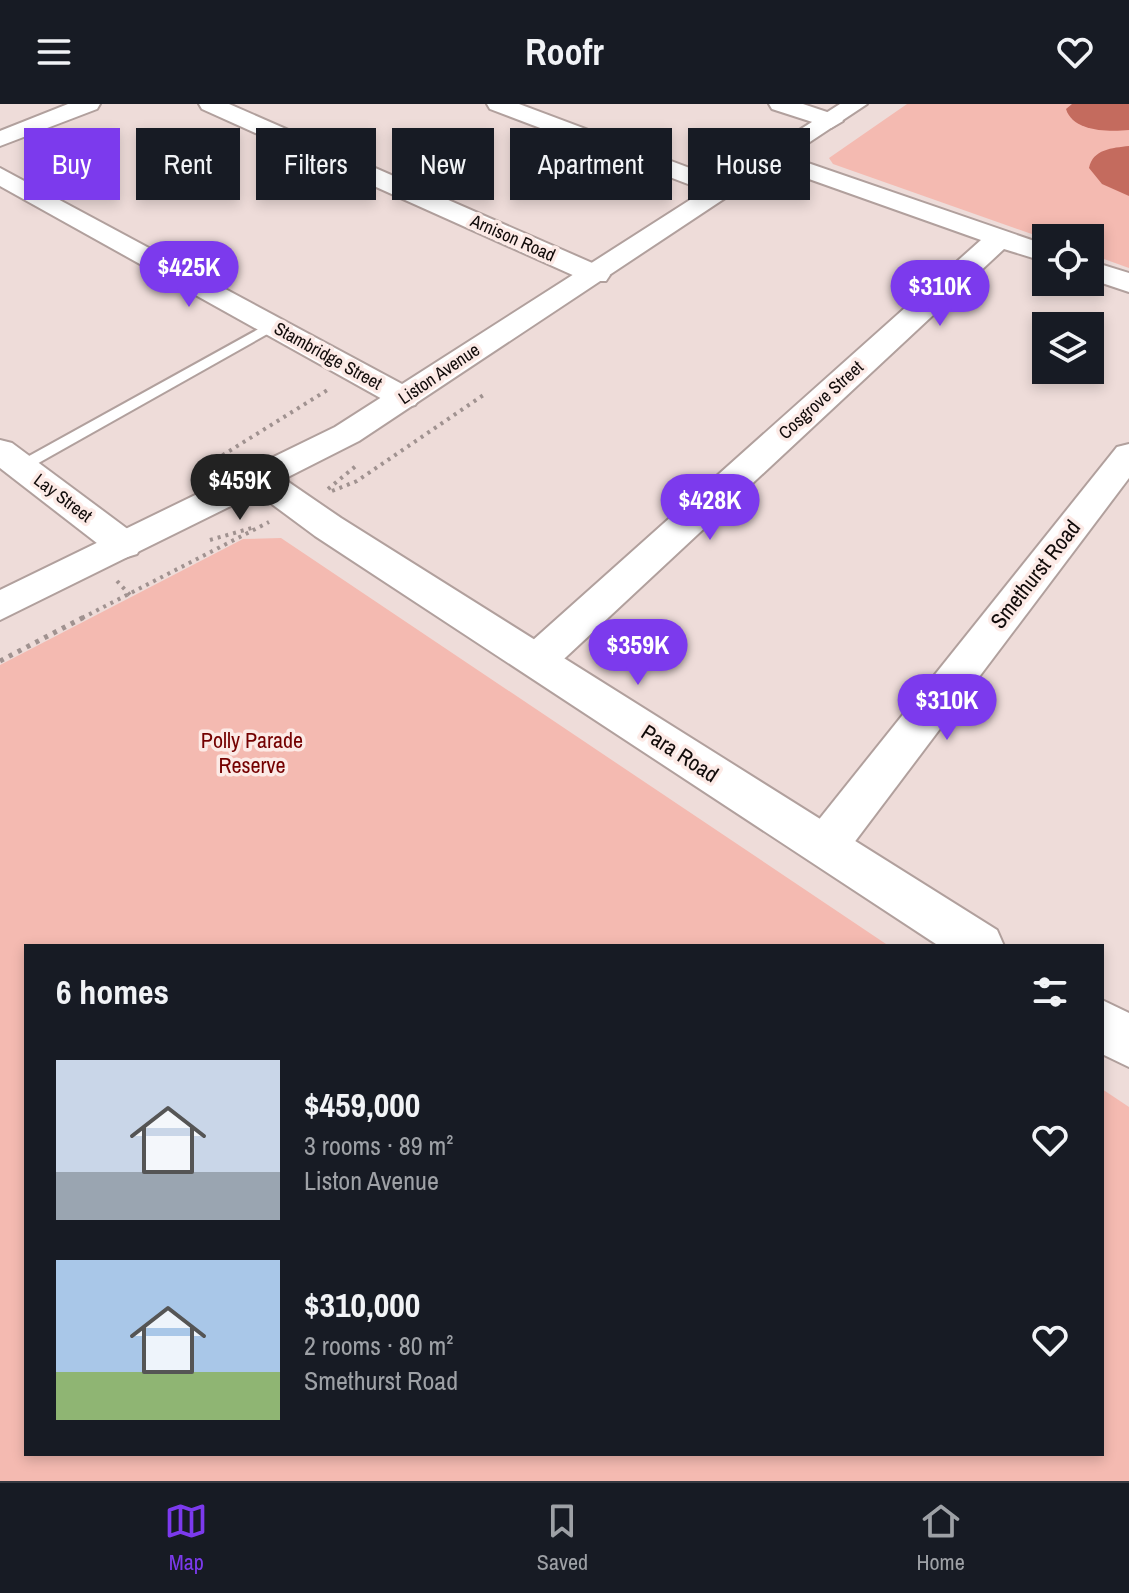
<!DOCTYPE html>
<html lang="en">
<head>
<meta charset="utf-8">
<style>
	body { margin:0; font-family:"Archivo Narrow",sans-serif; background:#242831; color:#f1f3f6; height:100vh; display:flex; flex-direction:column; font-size:30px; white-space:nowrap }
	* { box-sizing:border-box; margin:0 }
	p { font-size:26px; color:#9ea1a6 }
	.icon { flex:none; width:44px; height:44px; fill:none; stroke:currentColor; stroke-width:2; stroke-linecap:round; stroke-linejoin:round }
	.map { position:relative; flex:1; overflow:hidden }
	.details { position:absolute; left:24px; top:840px; width:1080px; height:512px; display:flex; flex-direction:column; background:#171b24; border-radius:0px; box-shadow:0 4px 12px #0003 }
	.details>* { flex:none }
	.top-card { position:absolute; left:24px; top:24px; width:1082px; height:72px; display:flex; gap:16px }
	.controls { position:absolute; left:1032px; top:120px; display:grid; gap:16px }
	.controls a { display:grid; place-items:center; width:72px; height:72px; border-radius:0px; background:#171b24; box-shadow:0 4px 12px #0003; font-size:40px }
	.price { position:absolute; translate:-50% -68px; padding:0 18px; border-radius:28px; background:#7c3aed; color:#fff; font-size:26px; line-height:52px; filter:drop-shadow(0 2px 4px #0008) }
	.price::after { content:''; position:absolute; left:50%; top:48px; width:24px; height:18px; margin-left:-12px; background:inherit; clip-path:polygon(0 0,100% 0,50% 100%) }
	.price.on { background:#222; color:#fff }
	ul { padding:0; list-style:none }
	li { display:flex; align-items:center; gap:24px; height:200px; padding:0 32px }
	li span { display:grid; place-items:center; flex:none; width:224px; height:160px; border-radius:0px; color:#555 }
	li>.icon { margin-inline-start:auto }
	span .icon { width:96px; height:96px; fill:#fffc; stroke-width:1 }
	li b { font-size:34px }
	h2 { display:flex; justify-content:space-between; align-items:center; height:96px; padding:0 32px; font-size:34px }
	.pill { padding:0 28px; border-radius:0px; background:#171b24; box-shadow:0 4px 12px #0003; font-size:28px; line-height:72px }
	.pill.on { background:#7c3aed; color:#fff }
	header { display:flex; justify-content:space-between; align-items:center; height:104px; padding:0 32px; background:#171b24; font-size:36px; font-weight:700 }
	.tabs { display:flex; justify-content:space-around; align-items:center; height:112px; border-top:2px solid #363941; background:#171b24; font-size:22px; color:#9ea1a6 }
	.tabs a { display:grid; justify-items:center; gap:4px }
	.tabs .on { color:#7c3aed }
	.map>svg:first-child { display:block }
</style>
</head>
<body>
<header><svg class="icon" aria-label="menu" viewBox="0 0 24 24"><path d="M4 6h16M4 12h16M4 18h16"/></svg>Roofr<svg class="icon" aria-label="heart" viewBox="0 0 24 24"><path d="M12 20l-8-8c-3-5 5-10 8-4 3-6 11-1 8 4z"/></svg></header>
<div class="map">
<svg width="1129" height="1377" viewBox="0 0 1129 1377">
	<rect width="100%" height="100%" fill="#eedcd9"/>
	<!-- green -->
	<g fill="#f4bab1">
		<path d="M907 0H1129V164L1090 150V134L1046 135 833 60 829 54Z"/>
		<path d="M281 434 889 842H26V1350H1102V985L1129 1003V1377H0V561L243 435Z"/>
	</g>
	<!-- water -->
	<g fill="#c46b5e">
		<path d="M1072 0H1129V26C1109 28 1073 28 1066 5Z"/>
		<path d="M1129 42V92L1102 80 1089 64C1093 45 1112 44 1129 42Z"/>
	</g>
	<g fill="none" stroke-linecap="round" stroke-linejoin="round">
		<!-- lane casing -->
		<g stroke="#b1a09d" stroke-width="4">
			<path id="lane" d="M273 217 280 221 278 224 26 366H14L11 362Z"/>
		</g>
		<!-- street casing -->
		<g stroke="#b1a09d" stroke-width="4">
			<g id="street">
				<path d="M68 0H100L97 5 0 42V27Z"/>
				<path d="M199 0H229L606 165 610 171 606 177H586L202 5Z"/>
				<path d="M487 0H519L735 81 739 86 726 94 717 91 490 5Z"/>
				<path d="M769 0H803L839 12 843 17 831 24 772 5Z"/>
				<path d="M773 47 1046 141V158L1004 145 551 567 537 571 523 567 517 556 523 545 981 136 764 59 761 54 764 49Z"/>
				<path d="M0 64 415 287 420 294 415 301 404 304 393 301 0 82Z"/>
				<path d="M1090 157 1129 169V188L1090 175Z"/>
				<path d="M0 336 12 339 137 432 142 441 137 450 124 454 111 450 0 364Z"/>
				<path d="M1129 340V374L841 756 825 762 809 756 802 742 809 728 1117 343Z"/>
			</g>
		</g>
		<!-- secondary casing -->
		<g stroke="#b1a09d" stroke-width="4">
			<g id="secondary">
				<path d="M840 0H867L359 337 284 375 341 414 997 826 1004 842H939L315 432 257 389 0 516V486L335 323Z"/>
				<path d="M1102 896 1129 909V963L1102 950Z"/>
			</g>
		</g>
		<!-- path-far1 -->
		<g stroke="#a09290" stroke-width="4" stroke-dasharray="3 5" stroke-linecap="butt">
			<path d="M202 364 329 285"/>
			<path d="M328 385 357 361"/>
			<path d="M332 387 357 377 485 290"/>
			<path d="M210 436 255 423"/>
			<path d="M117 477 130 491"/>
			<path d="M82 514 269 418"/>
		</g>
		<!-- path -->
		<path stroke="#a09290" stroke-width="5" stroke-dasharray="4 6" stroke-linecap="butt" d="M0 557 86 512"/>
		<!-- lane -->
		<use href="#lane" fill="#fff" fill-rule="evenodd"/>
		<!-- street -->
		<use href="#street" fill="#fff" fill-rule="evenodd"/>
		<!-- secondary -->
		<use href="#secondary" fill="#fff" fill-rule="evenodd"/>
	</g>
	<g text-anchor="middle" stroke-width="7" stroke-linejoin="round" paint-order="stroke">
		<!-- far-street labels -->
		<g font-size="18" fill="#110b0a" stroke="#fceae6">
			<text transform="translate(513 134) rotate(24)" y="6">Arnison Road</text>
			<text transform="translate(328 252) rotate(29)" y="6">Stambridge Street</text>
			<text transform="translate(439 270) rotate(-34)" y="6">Liston Avenue</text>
			<text transform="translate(821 296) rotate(-42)" y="6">Cosgrove Street</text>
			<text transform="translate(63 394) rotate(37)" y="6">Lay Street</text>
		</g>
		<!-- street labels -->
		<g font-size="22" fill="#110b0a" stroke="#fceae6">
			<text transform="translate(1035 470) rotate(-52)" y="8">Smethurst Road</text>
			<text transform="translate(680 649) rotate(33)" y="8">Para Road</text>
		</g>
		<!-- park labels -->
		<g font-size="22" fill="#740000" stroke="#fceae6">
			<text x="252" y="644">Polly Parade<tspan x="252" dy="25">Reserve</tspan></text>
		</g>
	</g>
</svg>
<div class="controls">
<a><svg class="icon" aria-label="locate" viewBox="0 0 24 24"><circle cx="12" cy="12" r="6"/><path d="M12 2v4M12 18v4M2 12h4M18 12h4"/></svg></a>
<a><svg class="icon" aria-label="layers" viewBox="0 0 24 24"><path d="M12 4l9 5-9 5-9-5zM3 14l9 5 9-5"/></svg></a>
</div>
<b class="price" style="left:189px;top:205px">$425K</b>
<b class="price" style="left:940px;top:224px">$310K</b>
<b class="price on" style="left:240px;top:418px">$459K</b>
<b class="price" style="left:710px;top:438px">$428K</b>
<b class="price" style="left:638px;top:583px">$359K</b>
<b class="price" style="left:947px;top:638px">$310K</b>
<div class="top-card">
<a class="pill on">Buy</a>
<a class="pill">Rent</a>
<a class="pill">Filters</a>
<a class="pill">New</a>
<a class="pill">Apartment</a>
<a class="pill">House</a>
</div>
<section class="details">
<h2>6 homes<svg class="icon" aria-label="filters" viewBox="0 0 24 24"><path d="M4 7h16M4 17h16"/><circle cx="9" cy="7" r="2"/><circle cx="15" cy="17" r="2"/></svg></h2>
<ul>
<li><span style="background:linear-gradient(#c9d6e8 70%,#9aa5b1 0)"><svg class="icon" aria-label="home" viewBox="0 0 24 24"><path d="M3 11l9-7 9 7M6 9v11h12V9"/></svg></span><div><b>$459,000</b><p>3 rooms · 89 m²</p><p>Liston Avenue</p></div><svg class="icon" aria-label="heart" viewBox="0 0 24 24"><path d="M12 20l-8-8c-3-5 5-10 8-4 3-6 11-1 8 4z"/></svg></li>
<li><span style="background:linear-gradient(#a9c7e8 70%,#8fb573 0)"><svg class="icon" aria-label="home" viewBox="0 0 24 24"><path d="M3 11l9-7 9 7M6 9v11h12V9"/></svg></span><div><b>$310,000</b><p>2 rooms · 80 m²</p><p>Smethurst Road</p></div><svg class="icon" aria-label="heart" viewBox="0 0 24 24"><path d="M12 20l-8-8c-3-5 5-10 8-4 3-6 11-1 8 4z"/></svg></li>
</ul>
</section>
</div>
<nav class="tabs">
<a class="on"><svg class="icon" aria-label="map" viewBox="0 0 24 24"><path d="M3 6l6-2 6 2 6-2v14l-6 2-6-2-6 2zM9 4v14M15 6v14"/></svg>Map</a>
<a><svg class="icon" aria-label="saved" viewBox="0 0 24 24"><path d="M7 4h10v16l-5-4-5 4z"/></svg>Saved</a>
<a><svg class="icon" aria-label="home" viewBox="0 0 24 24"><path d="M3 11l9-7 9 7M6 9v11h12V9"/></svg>Home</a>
</nav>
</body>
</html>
